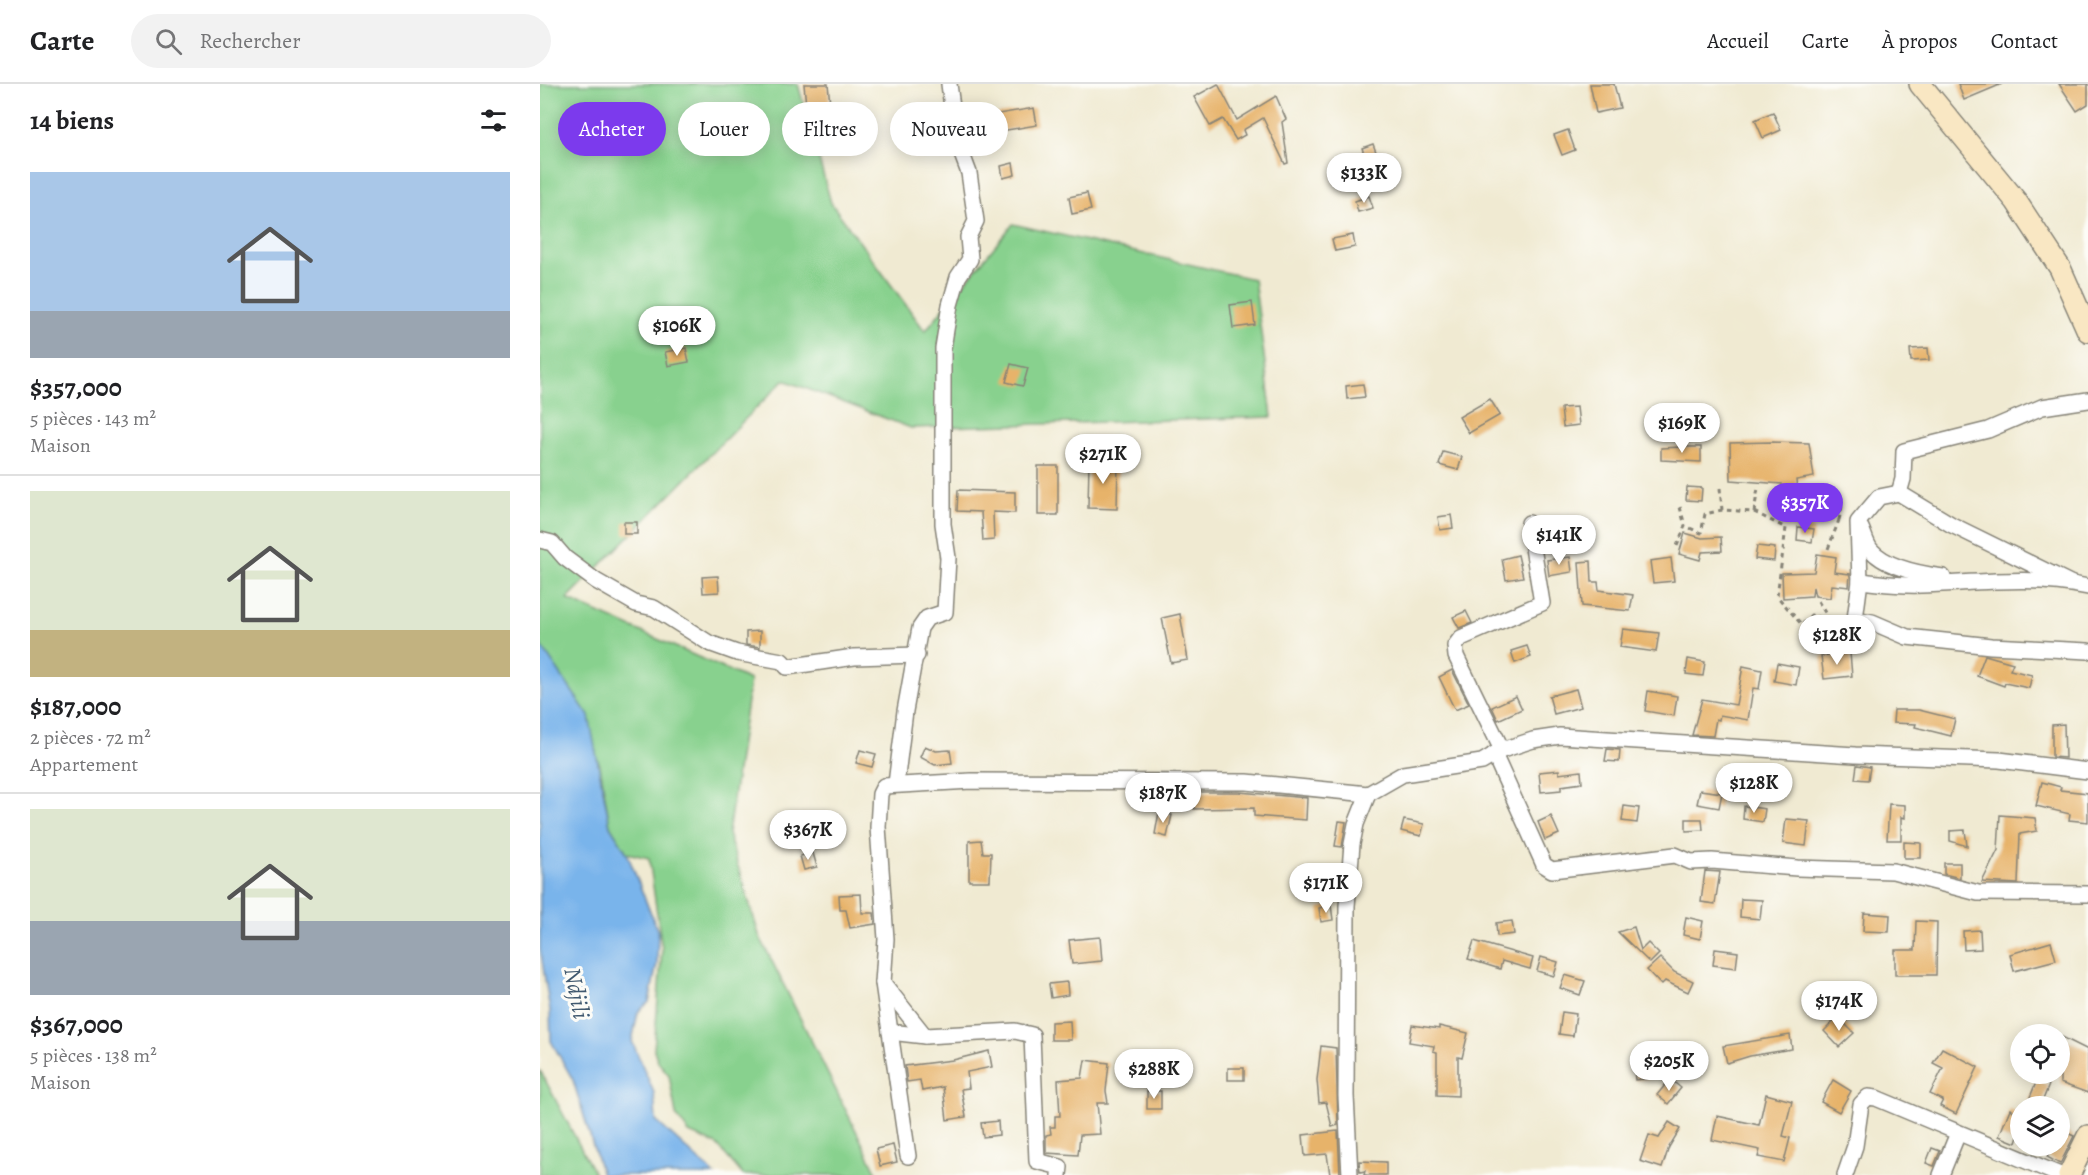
<!DOCTYPE html>
<html lang="fr">
<head>
<meta charset="utf-8">
<style>
	body { margin:0; font-family:Alegreya,serif; background:#f2f2f2; color:#202124; height:100vh; display:flex; flex-direction:column; font-size:22px; white-space:nowrap }
	* { box-sizing:border-box; margin:0 }
	p { font-size:20px; color:#757577 }
	.icon { flex:none; width:33px; height:33px; fill:none; stroke:currentColor; stroke-width:2; stroke-linecap:round; stroke-linejoin:round }
	.map { position:relative; flex:1; overflow:hidden }
	.side { display:flex; flex-direction:column; background:#fff; width:540px }
	.side>* { flex:none }
	.top-card { position:absolute; left:18px; top:18px; width:570px; height:54px; display:flex; gap:12px }
	.controls { position:absolute; left:1470px; top:940px; display:grid; gap:12px }
	.controls a { display:grid; place-items:center; width:60px; height:60px; border-radius:50%; background:#fff; box-shadow:0 3px 15px #0003; font-size:30px }
	.price { position:absolute; translate:-50% -51px; padding:0 14px; border-radius:21px; background:#fff; color:#222; font-size:20px; line-height:39px; filter:drop-shadow(0 2px 3px #0008) }
	.price::after { content:''; position:absolute; left:50%; top:36px; width:18px; height:14px; margin-left:-9px; background:inherit; clip-path:polygon(0 0,100% 0,50% 100%) }
	.price.on { background:#7c3aed; color:#fff }
	ul { padding:0; list-style:none }
	li { display:grid; align-content:center; gap:12px; height:318px; padding:0 30px }
	li+li { border-top:2px solid #e0e0e0 }
	li span { display:grid; place-items:center; height:186px; border-radius:0px; color:#555 }
	li>.icon { margin-inline-start:auto }
	span .icon { width:108px; height:108px; fill:#fffc; stroke-width:1 }
	li b { font-size:26px }
	h2 { display:flex; justify-content:space-between; align-items:center; height:72px; padding:0 30px; font-size:26px }
	.pill { padding:0 21px; border-radius:27px; background:#fff; box-shadow:0 3px 15px #0003; font-size:21px; line-height:54px }
	.pill.on { background:#7c3aed; color:#fff }
	header { display:flex; align-items:center; gap:36px; box-sizing:border-box; height:84px; padding:0 30px; background:#fff; border-bottom:2px solid #e0e0e0 }
	header strong { font-size:28px }
	nav { display:flex; gap:33px; margin-inline-start:auto; font-size:21px }
	.search { width:420px; height:54px; background:#f2f2f2; display:flex; align-items:center; gap:15px; box-sizing:border-box; padding:0 21px; border-radius:33px; color:#757577; font-size:22px }
	main { display:flex; flex:1; min-height:0 }
	.map>svg:first-child { display:block }
</style>
</head>
<body>
<header>
<strong>Carte</strong>
<div class="search"><svg class="icon" aria-label="search" viewBox="0 0 24 24"><circle cx="10" cy="10" r="6"/><path d="M15 15l6 6"/></svg>Rechercher</div>
<nav><a>Accueil</a><a>Carte</a><a>À propos</a><a>Contact</a></nav>
</header>
<main>
<section class="side">
<h2>14 biens<svg class="icon" aria-label="filters" viewBox="0 0 24 24"><path d="M4 7h16M4 17h16"/><circle cx="9" cy="7" r="2"/><circle cx="15" cy="17" r="2"/></svg></h2>
<ul>
<li><span style="background:linear-gradient(#a9c7e8 75%,#9aa5b1 0)"><svg class="icon" aria-label="home" viewBox="0 0 24 24"><path d="M3 11l9-7 9 7M6 9v11h12V9"/></svg></span><div><b>$357,000</b><p>5 pièces · 143 m²</p><p>Maison</p></div></li>
<li><span style="background:linear-gradient(#dfe7d0 75%,#c2b280 0)"><svg class="icon" aria-label="home" viewBox="0 0 24 24"><path d="M3 11l9-7 9 7M6 9v11h12V9"/></svg></span><div><b>$187,000</b><p>2 pièces · 72 m²</p><p>Appartement</p></div></li>
<li><span style="background:linear-gradient(#dfe7d0 60%,#9aa5b1 0)"><svg class="icon" aria-label="home" viewBox="0 0 24 24"><path d="M3 11l9-7 9 7M6 9v11h12V9"/></svg></span><div><b>$367,000</b><p>5 pièces · 138 m²</p><p>Maison</p></div></li>
</ul>
</section>
<div class="map">
<svg width="1548" height="1091" viewBox="0 0 1548 1091">
	<rect width="100%" height="100%" fill="#fdfcf7"/>
	<filter id="ink" filterUnits="userSpaceOnUse"><feTurbulence type="fractalNoise" baseFrequency=".0167" numOctaves="2"/><feDisplacementMap in="SourceGraphic" scale="12" xChannelSelector="R" yChannelSelector="G"/><feConvolveMatrix kernelMatrix="1 2 1 2 8 2 1 2 1" color-interpolation-filters="sRGB"/></filter>
	<filter id="wash" filterUnits="userSpaceOnUse"><feTurbulence type="fractalNoise" baseFrequency=".008" numOctaves="4" result="noise"/><feDisplacementMap in="SourceGraphic" scale="24" xChannelSelector="R" yChannelSelector="G"/><feGaussianBlur stdDeviation="1.35" result="paint"/><feColorMatrix in="noise" values="0 0 0 0 0 0 0 0 0 0 0 0 0 0 0 0 0 1.4 0 .05"/><feComposite in="paint" operator="in"/></filter>
	<g filter="url(#wash)">
		<rect width="100%" height="100%" fill="#f0ead2"/>
		<!-- green -->
		<g fill="#88d18e" stroke="#527655" stroke-width="1.5">
			<path d="M0 0H258L291 119 385 247 473 140 714 195 732 333 371 344 244 296 27 515 210 596 188 750 219 851 338 1091H203L177 1061 149 1049 136 1031 129 991 118 978 114 966 122 865 109 774 87 769 70 742 60 681 17 588 0 560Z"/>
			<path d="M0 986 55 1091H0Z"/>
		</g>
		<!-- water -->
		<path fill="#79b4eb" stroke="#4a6884" stroke-width="1.5" d="M0 560 49 632 70 742 87 769 118 848 117 880 109 918 98 928 92 957 114 1009 116 1037 175 1091H62L33 996 11 957 10 927 0 864Z"/>
		<g id="blocks">
			<!-- building -->
			<g fill="#e7b36b">
				<path d="M264 0H288L291 30 267 33Z"/>
				<path d="M678 0 697 36 736 12 746 35 742 38 748 79 745 80 723 34 703 46 705 51 696 56 683 35 670 42 654 13Z"/>
				<path d="M1050 0H1074L1080 24 1056 29Z"/>
				<path d="M1418 0H1462L1424 16Z"/>
				<path d="M1519 0H1548V20L1537 27Z"/>
				<path d="M494 24 497 41 443 50 440 33Z"/>
				<path d="M1233 28 1241 46 1223 54 1215 36Z"/>
				<path d="M371 36 373 49 358 51 356 39Z"/>
				<path d="M1028 46 1035 66 1022 71 1014 51Z"/>
				<path d="M833 60 839 76 828 81 822 64Z"/>
				<path d="M473 79 475 91 463 94 461 82Z"/>
				<path d="M547 109 551 126 532 130 529 113Z"/>
				<path d="M829 112 833 124 818 128 815 117Z"/>
				<path d="M813 151 815 163 795 167 792 155Z"/>
				<path d="M712 218 715 241 693 244 690 221Z"/>
				<path d="M146 264 149 278 128 282 125 268Z"/>
				<path d="M1388 264 1389 276 1371 277 1370 265Z"/>
				<path d="M471 280 488 284 483 302 466 298Z"/>
				<path d="M823 300 825 313 807 315 806 302Z"/>
				<path d="M950 315 960 331 929 349 919 333Z"/>
				<path d="M1037 323 1039 341 1023 343 1021 324Z"/>
				<path d="M1231 358 1269 359 1274 393 1256 396 1257 404 1243 406 1242 400 1191 396 1190 359Z"/>
				<path d="M1143 363H1161V378L1121 376V364Z"/>
				<path d="M903 368 922 373 918 386 899 381Z"/>
				<path d="M549 377H578L577 425 548 424Z"/>
				<rect x="498" y="382" width="20" height="49"/>
				<path d="M1147 403 1162 404 1161 417 1146 416Z"/>
				<path d="M418 406 475 408V429L453 428 454 456 443 457 441 428 417 427Z"/>
				<path d="M911 431 913 444 900 446 898 433Z"/>
				<rect x="84" y="438" width="13" height="12"/>
				<path d="M1258 443 1274 445 1272 458 1257 456Z"/>
				<path d="M1145 449 1162 454 1181 453 1182 467 1162 468 1160 476 1139 470Z"/>
				<path d="M1217 462 1235 464 1234 477 1215 475Z"/>
				<path d="M1277 470 1296 473 1294 488 1310 490 1309 503 1292 501 1290 514 1275 512 1273 503 1272 512 1243 514 1242 489 1274 488Z"/>
				<path d="M978 471 983 493 966 496 962 475Z"/>
				<path d="M1030 473 1032 488 1009 492 1007 476Z"/>
				<path d="M1131 474 1134 497 1113 499 1110 477Z"/>
				<path d="M1051 477 1052 498H1058L1059 506 1093 511 1090 527 1042 522 1039 478Z"/>
				<path d="M178 492 179 508 163 509 162 493Z"/>
				<path d="M926 527 932 539 919 544 913 533Z"/>
				<path d="M640 530 648 576 631 579 622 534Z"/>
				<path d="M1083 545 1119 549 1116 568 1080 563Z"/>
				<path d="M220 547V563L206 561V548Z"/>
				<path d="M987 562 991 573 975 579 971 567Z"/>
				<path d="M1310 569 1312 592 1284 595 1281 572Z"/>
				<path d="M1445 571 1473 579 1470 586 1492 591 1489 604 1465 599 1464 602 1437 592Z"/>
				<path d="M1148 575 1165 578 1163 592 1146 590Z"/>
				<path d="M1237 579 1259 583 1256 601 1234 597Z"/>
				<path d="M1203 582 1222 586 1219 605 1213 604 1208 636 1180 631 1179 636 1176 635 1173 652 1152 651 1162 615 1196 621Z"/>
				<path d="M912 586 929 620 915 626 899 593Z"/>
				<path d="M1036 605 1041 623 1014 630 1009 612Z"/>
				<path d="M1108 607 1137 612 1134 632 1105 627Z"/>
				<path d="M976 612 982 625 958 636 952 623Z"/>
				<path d="M1354 626H1379L1415 635 1411 652 1375 643 1376 640 1353 639Z"/>
				<path d="M1524 640 1525 674 1512 673V641Z"/>
				<path d="M385 662 396 667 410 666 412 679 395 681 380 673Z"/>
				<path d="M1067 665 1080 666 1079 678 1065 677Z"/>
				<path d="M320 666 336 670 332 683 316 679Z"/>
				<path d="M1317 681 1330 683 1328 696 1315 695Z"/>
				<path d="M1019 686V690L1041 687 1042 699 1021 702V706L1001 708 999 688Z"/>
				<path d="M1502 698 1521 703 1520 706 1548 709V738L1529 736 1530 730 1496 722Z"/>
				<path d="M1160 706 1182 709 1179 724 1157 720Z"/>
				<path d="M654 708H699L767 714 766 736 714 732V724L654 725Z"/>
				<path d="M1349 720 1365 721V734L1361 733V756H1347Z"/>
				<path d="M1084 722 1099 724 1097 739 1082 737Z"/>
				<path d="M1204 722 1225 725 1223 738 1203 735Z"/>
				<path d="M619 728 632 731 627 753 615 750Z"/>
				<path d="M1460 731 1495 734 1497 747 1480 750 1478 800 1442 798 1458 766Z"/>
				<path d="M1011 732 1019 750 1005 756 998 738Z"/>
				<path d="M1146 735H1162L1163 746 1146 747Z"/>
				<path d="M1246 735 1269 737 1266 762 1243 759Z"/>
				<path d="M864 736 884 740 881 752 861 747Z"/>
				<path d="M799 737 806 738 802 763 795 762Z"/>
				<path d="M1425 746 1427 762 1410 757V747Z"/>
				<path d="M441 756 443 769H451L450 797H429V757Z"/>
				<path d="M1364 758 1381 759V774H1364Z"/>
				<path d="M273 769 277 783 264 786 260 772Z"/>
				<path d="M1404 779H1420V794L1404 790Z"/>
				<path d="M1165 787 1180 788 1175 820 1161 818Z"/>
				<path d="M321 810 322 829H334L335 840 310 844 306 826H300L299 811Z"/>
				<path d="M1201 815 1222 816 1220 835 1200 833Z"/>
				<path d="M791 821 793 836 781 838 779 824Z"/>
				<path d="M1324 829 1350 831 1349 848 1323 847Z"/>
				<path d="M1146 833 1163 837 1160 855 1143 851Z"/>
				<path d="M972 837 974 850 957 852 956 839Z"/>
				<path d="M1376 837 1397 838 1396 891H1355V866H1375Z"/>
				<path d="M1094 843 1101 866 1108 859 1119 870 1110 879 1078 848Z"/>
				<path d="M1440 846 1441 865 1424 866 1423 847Z"/>
				<path d="M560 853 562 877 532 880 529 856Z"/>
				<path d="M934 857 993 874 990 885 962 877 960 885 928 875Z"/>
				<path d="M1511 858 1516 876 1474 887 1470 870Z"/>
				<path d="M1175 865 1198 868 1196 884 1173 881Z"/>
				<path d="M1001 873 1018 878 1014 892 997 887Z"/>
				<path d="M1120 874 1134 888 1153 897 1148 908 1125 897 1121 901 1107 886Z"/>
				<path d="M1025 891 1045 897 1040 911 1020 904Z"/>
				<path d="M527 898 528 911 511 914 509 900Z"/>
				<path d="M1022 928 1036 930 1033 952 1019 950Z"/>
				<path d="M1298 933 1314 949 1299 963 1284 947Z"/>
				<path d="M530 937 531 956H511V938Z"/>
				<path d="M872 941 899 945V942L928 949 922 974 918 973V1012L897 1011V968L893 967 894 962 869 958Z"/>
				<path d="M1250 951 1252 965 1210 972 1187 979 1183 962Z"/>
				<path d="M1520 952 1548 966V1009L1520 999Z"/>
				<path d="M781 962 796 964 798 1041 792 1043 786 1018 779 1019 777 996Z"/>
				<path d="M1402 964 1438 983 1416 1030 1400 1022 1403 1016 1390 1010 1403 984 1393 979Z"/>
				<path d="M449 967 452 983 427 988 429 1004 421 1005 426 1033 407 1036 403 1003 382 1007 380 996 367 998 365 982 413 976Z"/>
				<path d="M1118 972 1121 993 1095 996 1093 974Z"/>
				<path d="M545 976 569 979 566 1007 568 1019H557L560 1050 540 1051 538 1071 506 1069V1051L511 1050 510 1043H515V1032H520L518 996 542 994Z"/>
				<rect x="688" y="984" width="16" height="12"/>
				<path d="M1130 995 1141 1004 1128 1020 1117 1011Z"/>
				<path d="M1293 996 1311 1007 1299 1028 1281 1018Z"/>
				<path d="M1497 996 1509 1001 1500 1023H1486Z"/>
				<rect x="607" y="1007" width="14" height="18"/>
				<path d="M1226 1010 1252 1017 1243 1052 1250 1054 1244 1078 1218 1073 1220 1066 1172 1056 1177 1032 1219 1041Z"/>
				<path d="M1470 1025 1480 1030V1046L1476 1059 1459 1052Z"/>
				<path d="M458 1037 459 1051 443 1053 441 1039Z"/>
				<path d="M1129 1038 1140 1045 1129 1063 1122 1084 1100 1077 1109 1051 1119 1054Z"/>
				<path d="M1520 1046 1534 1052 1520 1080 1507 1073 1512 1062H1520Z"/>
				<path d="M798 1047 800 1091H790L787 1070 765 1072 763 1051Z"/>
				<path d="M353 1061 357 1078 340 1082 336 1065Z"/>
				<path d="M1392 1064 1400 1067 1394 1082 1386 1079Z"/>
				<path d="M819 1077 846 1078V1091H824L825 1087 820 1088Z"/>
			</g>
		</g>
	</g>
	<g filter="url(#ink)">
		<use href="#blocks" fill-opacity="0" stroke="#868377" stroke-width="1.5"/>
		<g fill="none" stroke-linecap="round" stroke-linejoin="round">
			<!-- street casing -->
			<g stroke="#868377" stroke-width="18">
				<g id="street">
					<path d="M1359 409 1339 413 1318 438 1320 497 1315 535 1332 538 1367 553 1451 562 1548 567"/>
					<path d="M1321 444C1324 450 1326 460 1331 466 1347 484 1380 490 1403 493"/>
					<path d="M0 456 12 459 25 474 56 497 96 520 114 524 169 559 197 569 242 577 247 583 314 573 377 571"/>
					<path d="M1320 497C1341 499 1360 502 1381 501 1437 499 1493 491 1548 503"/>
					<path d="M1530 499 1412 441 1359 409 1363 395 1364 367 1448 346 1502 323 1548 316"/>
					<path d="M962 666 916 572 915 562 921 554 1002 519 989 439"/>
					<path d="M954 670 1004 781 1012 786 1135 771 1151 778 1172 777 1257 784 1353 787 1438 809 1548 810"/>
					<path d="M356 700 365 627 380 544 387 534 405 528 408 474 403 440V264L410 221 418 193 430 175 428 153 436 137 429 89 416 54 409 0"/>
					<path d="M343 899 385 952 475 947 492 951 497 1077 520 1083 519 1091"/>
					<path d="M350 948 385 952"/>
					<path d="M368 1072 343 899 346 855 338 743 340 710 344 702 431 697 707 698 828 710"/>
					<path d="M810 1091 806 1012 807 822 812 760 816 740 828 710 863 690 942 678 962 666 993 656 1020 652 1315 671 1459 676 1548 687"/>
					<path d="M1305 1091 1315 1062 1321 1020 1328 1013 1336 1014 1520 1091"/>
					<path d="M1401 1091 1418 1049"/>
				</g>
			</g>
			<!-- secondary casing -->
			<g stroke="#868377" stroke-width="24">
				<g id="secondary">
					<path d="M1380 0 1476 117 1520 184 1548 247"/>
					<path d="M1529 1091 1548 1052"/>
				</g>
			</g>
			<!-- path -->
			<g stroke="#868377" stroke-width="3" stroke-dasharray="4.5 4.5" stroke-linecap="butt">
				<path d="M1180 404 1182 426 1214 428 1218 404"/>
				<path d="M1140 423 1145 442"/>
				<path d="M1214 428 1246 444 1237 512 1262 541 1271 531 1290 537"/>
				<path d="M1299 436 1302 422"/>
				<path d="M1137 462 1145 442 1161 449 1165 430 1182 426"/>
				<path d="M1288 465 1299 436H1304"/>
				<path d="M1278 517 1290 537 1301 536"/>
			</g>
			<!-- street -->
			<use href="#street" stroke="#fff" stroke-width="15"/>
			<!-- secondary -->
			<use href="#secondary" stroke="#f9e7c3" stroke-width="21"/>
		</g>
	</g>
	<g text-anchor="middle" stroke-width="6" stroke-linejoin="round" paint-order="stroke">
		<!-- water labels -->
		<g font-size="24" font-style="italic" fill="#41596f" stroke="#fdfcf7">
			<text transform="translate(37 909) rotate(79)" y="8">Ndjili</text>
		</g>
	</g>
</svg>
<div class="controls">
<a><svg class="icon" aria-label="locate" viewBox="0 0 24 24"><circle cx="12" cy="12" r="6"/><path d="M12 2v4M12 18v4M2 12h4M18 12h4"/></svg></a>
<a><svg class="icon" aria-label="layers" viewBox="0 0 24 24"><path d="M12 4l9 5-9 5-9-5zM3 14l9 5 9-5"/></svg></a>
</div>
<b class="price" style="left:824px;top:120px">$133K</b>
<b class="price" style="left:137px;top:273px">$106K</b>
<b class="price" style="left:1142px;top:370px">$169K</b>
<b class="price" style="left:563px;top:401px">$271K</b>
<b class="price on" style="left:1265px;top:450px">$357K</b>
<b class="price" style="left:1019px;top:482px">$141K</b>
<b class="price" style="left:1297px;top:582px">$128K</b>
<b class="price" style="left:1214px;top:730px">$128K</b>
<b class="price" style="left:623px;top:740px">$187K</b>
<b class="price" style="left:268px;top:777px">$367K</b>
<b class="price" style="left:786px;top:830px">$171K</b>
<b class="price" style="left:1299px;top:948px">$174K</b>
<b class="price" style="left:1129px;top:1008px">$205K</b>
<b class="price" style="left:614px;top:1016px">$288K</b>
<div class="top-card">
<a class="pill on">Acheter</a>
<a class="pill">Louer</a>
<a class="pill">Filtres</a>
<a class="pill">Nouveau</a>
</div>
</div>
</main>
</body>
</html>
